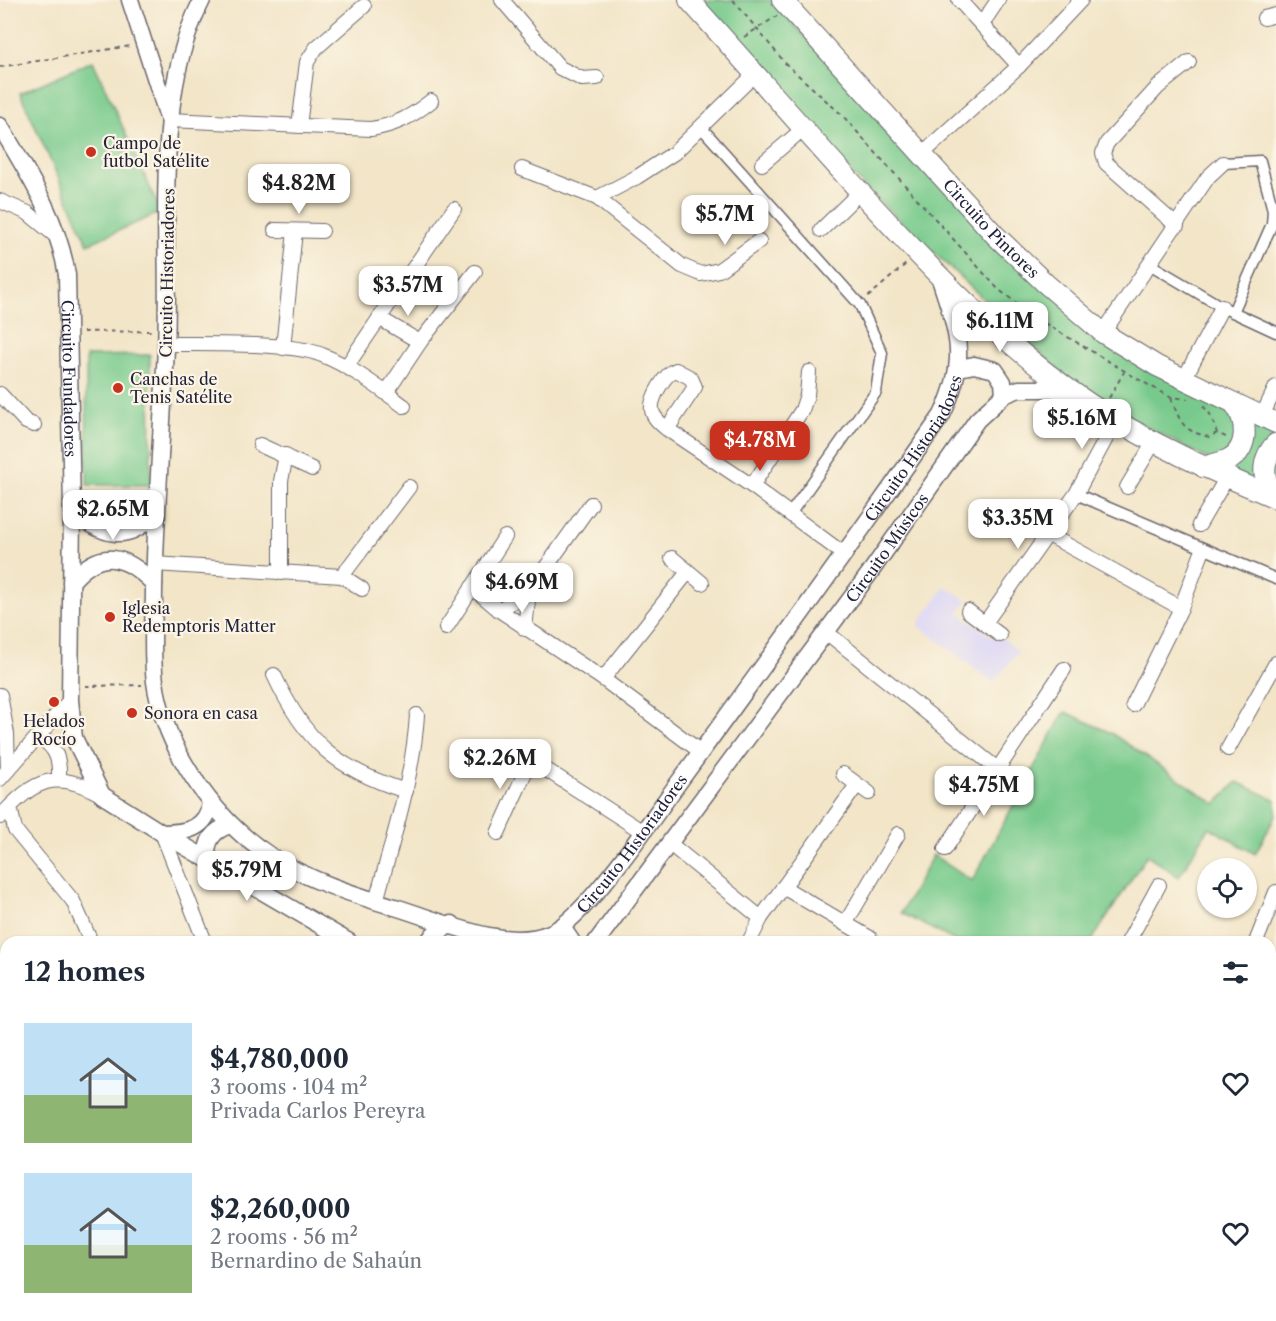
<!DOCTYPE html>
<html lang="en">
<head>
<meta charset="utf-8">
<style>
	body { margin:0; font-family:"Libre Caslon Text",serif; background:#f6f6f7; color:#1f2937; height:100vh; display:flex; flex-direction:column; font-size:22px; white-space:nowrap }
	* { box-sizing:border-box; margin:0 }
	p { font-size:20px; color:#747a83 }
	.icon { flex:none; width:33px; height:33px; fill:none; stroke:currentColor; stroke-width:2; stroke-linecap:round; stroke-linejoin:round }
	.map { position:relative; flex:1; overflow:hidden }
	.panel { position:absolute; left:0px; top:936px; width:1276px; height:386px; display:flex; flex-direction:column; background:#fff; border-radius:18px 18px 0 0; box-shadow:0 2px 4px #0004 }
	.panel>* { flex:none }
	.tools { position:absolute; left:1197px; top:858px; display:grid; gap:12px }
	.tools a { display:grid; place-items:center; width:60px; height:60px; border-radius:50%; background:#fff; box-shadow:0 2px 4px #0004; font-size:30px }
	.price { position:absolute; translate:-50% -51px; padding:0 14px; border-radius:12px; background:#fff; color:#222; font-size:20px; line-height:39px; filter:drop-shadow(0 2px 3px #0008) }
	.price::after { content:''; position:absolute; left:50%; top:36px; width:18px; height:14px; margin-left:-9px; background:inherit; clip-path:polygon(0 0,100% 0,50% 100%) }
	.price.selected { background:#c8321e; color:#fff }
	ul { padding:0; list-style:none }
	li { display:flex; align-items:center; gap:18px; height:150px; padding:0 24px }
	li span { display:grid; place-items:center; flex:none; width:168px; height:120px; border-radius:0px; color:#555 }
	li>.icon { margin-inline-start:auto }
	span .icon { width:72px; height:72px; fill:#fffc; stroke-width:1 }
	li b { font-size:26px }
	h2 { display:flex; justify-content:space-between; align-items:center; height:72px; padding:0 24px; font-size:26px }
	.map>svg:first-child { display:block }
</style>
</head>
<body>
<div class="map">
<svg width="1276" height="1321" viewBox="0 0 1276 1321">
	<rect width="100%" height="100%" fill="#fcf5e5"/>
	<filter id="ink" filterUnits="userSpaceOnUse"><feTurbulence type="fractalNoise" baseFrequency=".0167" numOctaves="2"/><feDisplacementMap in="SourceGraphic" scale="12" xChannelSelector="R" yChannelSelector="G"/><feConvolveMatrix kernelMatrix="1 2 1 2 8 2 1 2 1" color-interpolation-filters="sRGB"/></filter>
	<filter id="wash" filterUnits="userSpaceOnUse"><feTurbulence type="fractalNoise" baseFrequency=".008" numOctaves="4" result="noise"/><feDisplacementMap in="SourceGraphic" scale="24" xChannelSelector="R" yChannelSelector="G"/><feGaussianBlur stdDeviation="1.35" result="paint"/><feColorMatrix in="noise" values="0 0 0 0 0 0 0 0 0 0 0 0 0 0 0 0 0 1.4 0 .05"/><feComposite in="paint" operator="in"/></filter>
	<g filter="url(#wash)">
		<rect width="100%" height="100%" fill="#f2e5c8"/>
		<!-- built -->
		<path fill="#dbd6f7" d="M945 586 968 601 958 613 995 639 1000 636 1019 652 993 683 918 625Z"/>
		<!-- green -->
		<g fill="#78ca8c" stroke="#4d7664" stroke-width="1.5">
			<path d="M696 0H771L993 235 1100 335 1276 427V495L1086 395 866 189Z"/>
			<path d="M93 61 161 212 88 244 20 93Z"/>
			<path d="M150 355 151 485H87L86 356Z"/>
			<path d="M1066 712 1111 733 1216 804 1237 782 1276 800V815L1255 854 1209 827 1179 877 1147 855 1091 942H957L901 913 933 855 972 881 1062 716Z"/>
		</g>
	</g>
	<g filter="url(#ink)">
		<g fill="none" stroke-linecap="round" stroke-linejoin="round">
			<!-- pedestrian casing -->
			<g stroke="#6b666c" stroke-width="13">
				<g id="pedestrian">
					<path d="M701 127 860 305 882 353 876 392 790 514"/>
					<path d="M1223 163 1260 161 1273 210 1272 224 1233 312"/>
					<path d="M1151 265 1222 307 1276 332"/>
					<path d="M1076 494 1276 579"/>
					<path d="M1270 1287 1276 1229"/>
					<path d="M1185 1316 1194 1321"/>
					<path d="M1267 1321 1268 1316"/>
				</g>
			</g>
			<!-- minor casing -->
			<g stroke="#6b666c" stroke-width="16">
				<g id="minor">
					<path d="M502 0 560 68 582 79 597 78"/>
					<path d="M959 0 1019 66"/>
					<path d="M1264 18 1276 15"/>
					<path d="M982 24 998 0"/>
					<path d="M169 120 371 129C396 125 411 117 431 101"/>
					<path d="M299 126 307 62 316 48 364 6"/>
					<path d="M922 154 1019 66 1081 0"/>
					<path d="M762 164 803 129"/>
					<path d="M522 169 597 198 682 266 701 274 719 270 759 241"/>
					<path d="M597 198 637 177 674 153 755 74"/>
					<path d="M0 201 28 213 56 236"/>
					<path d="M1177 226 1106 163 1103 153 1107 143 1158 87 1189 62"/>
					<path d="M275 230 322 231"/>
					<path d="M821 230 860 192"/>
					<path d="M379 318 420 342"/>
					<path d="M1103 333 1208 177 1223 163"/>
					<path d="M166 344C202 344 292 342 322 355 352 367 379 388 404 406"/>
					<path d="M283 348 295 231"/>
					<path d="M346 367 454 209"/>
					<path d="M1184 379 1222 307"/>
					<path d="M386 393 420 342 475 272"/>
					<path d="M0 394 26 422 34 425"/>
					<path d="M1262 416 1276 387"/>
					<path d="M667 429 695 387 691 378 676 370C665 373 650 399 652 410 653 418 661 424 667 429L752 486 845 555"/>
					<path d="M260 445 312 469"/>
					<path d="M752 486 802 410 807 395 809 372"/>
					<path d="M1127 487 1154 442"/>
					<path d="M1199 525 1227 477"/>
					<path d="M1049 535 1181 608"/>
					<path d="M672 558 702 583"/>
					<path d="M155 564 342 576 362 589"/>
					<path d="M281 573V481L286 455"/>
					<path d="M342 576 409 487"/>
					<path d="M472 587 499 610 603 679 701 752"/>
					<path d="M499 610 529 591 591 504"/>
					<path d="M968 611 1000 635"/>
					<path d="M985 623 1076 494 1116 420"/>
					<path d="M446 628 505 537"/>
					<path d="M525 629 529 591"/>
					<path d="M826 632 996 768"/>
					<path d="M274 675C305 742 336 769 406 791"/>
					<path d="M603 679 688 572"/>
					<path d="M0 695 7 734 8 770"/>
					<path d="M1133 705 1181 608 1203 550"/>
					<path d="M39 737C57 748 60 760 59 780"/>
					<path d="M514 749 643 832"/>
					<path d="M1228 749 1276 663"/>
					<path d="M843 774 869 793"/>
					<path d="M0 779 70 700"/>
					<path d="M10 807 15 830 73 901 91 942"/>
					<path d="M0 817C34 780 55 768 102 795"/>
					<path d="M162 833 205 942"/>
					<path d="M498 833 531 759"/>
					<path d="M670 844 761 918"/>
					<path d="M945 849 1064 669"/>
					<path d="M783 887 870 938"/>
					<path d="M376 902C392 840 413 779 417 715"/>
					<path d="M845 924 898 834"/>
					<path d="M749 942 761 918 857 785"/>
					<path d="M1128 942 1159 885"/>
					<path d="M1256 942 1276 892"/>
					<path d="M0 1000 6 1022"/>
					<path d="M1270 1027 1276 1028"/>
					<path d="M27 1316 28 1321"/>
					<path d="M712 1316 722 1321"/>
					<path d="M990 1316 1000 1321"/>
					<path d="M1052 1316 1061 1321"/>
					<path d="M893 1318 898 1321"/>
					<path d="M122 1321V1316"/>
					<path d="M440 1321 446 1316"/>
					<path d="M617 1321 623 1316"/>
					<path d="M918 1321 921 1316"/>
					<path d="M1210 1321 1211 1316"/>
				</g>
			</g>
			<!-- tertiary casing -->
			<g stroke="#6b666c" stroke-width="19">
				<g id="tertiary">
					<path d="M130 0 168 117"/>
					<path id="s1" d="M202 0C151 99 171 238 166 348 162 429 156 509 154 589 154 620 151 652 155 682 159 710 169 736 183 761 236 853 300 879 398 908 441 921 506 952 550 933 584 920 652 819 676 786 766 663 855 540 942 415 969 358 958 334 939 276"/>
					<path id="s2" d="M0 126C29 175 58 219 67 275L72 509 70 700 74 738 102 795 162 833 349 942"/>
					<path d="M959 368 974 365 995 370 1003 382 1004 395"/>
					<path d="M72 509C100 536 129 545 156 511"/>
					<path d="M71 582C101 547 126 555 154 584"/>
					<path d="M162 833C185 833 208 829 210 802"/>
					<path d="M207 859C206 841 212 831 230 825"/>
					<path d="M562 927 572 942"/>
					<path d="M428 942 434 934 452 924"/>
					<path id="s3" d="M596 942 869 574 977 420 1004 395 1019 389H1053L1073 397"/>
				</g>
			</g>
			<!-- secondary casing -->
			<g stroke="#6b666c" stroke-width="22">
				<g id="secondary">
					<path d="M689 0C760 78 828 159 901 236 958 297 1020 358 1090 404 1148 443 1212 471 1276 498"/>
					<path id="s4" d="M782 0 995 235 1045 283 1103 333 1157 366 1276 423"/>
					<path d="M221 1321 226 1316"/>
					<path d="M256 1321 261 1316"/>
				</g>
			</g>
			<!-- primary casing -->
			<g stroke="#6b666c" stroke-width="23">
				<g id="primary">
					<path d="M1276 444C1261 460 1261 481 1276 497"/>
					<path d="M1204 467C1212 465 1221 463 1228 460 1250 449 1247 420 1235 404"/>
				</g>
			</g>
			<!-- path -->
			<g stroke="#6b666c" stroke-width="2" stroke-dasharray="4.5 4.5" stroke-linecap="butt">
				<path d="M733 0 786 64 842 115 998 289 1036 318 1138 379 1170 397 1188 399"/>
				<path d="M744 37 777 16"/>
				<path d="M0 67 130 46"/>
				<path d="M868 297 906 264"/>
				<path d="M83 332 152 331"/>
				<path d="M1109 398 1124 372"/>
				<path d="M1171 398C1181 424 1182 430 1209 437L1217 433"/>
				<path d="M1203 406 1210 414 1217 433 1228 438"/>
				<path d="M85 686 142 685"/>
			</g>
			<!-- pedestrian -->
			<use href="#pedestrian" stroke="#fff" stroke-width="10"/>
			<!-- minor -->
			<use href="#minor" stroke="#fff" stroke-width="14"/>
			<!-- tertiary -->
			<use href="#tertiary" stroke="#fff" stroke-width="16"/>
			<!-- secondary -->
			<use href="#secondary" stroke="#fff" stroke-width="20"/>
			<!-- primary -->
			<use href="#primary" stroke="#fff" stroke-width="21"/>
		</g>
	</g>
	<!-- markers -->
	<g fill="#c8321e" stroke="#fcf5e5" stroke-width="2">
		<circle cx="91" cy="152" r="6"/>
		<circle cx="118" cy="388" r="6"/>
		<circle cx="110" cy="617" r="6"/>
		<circle cx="54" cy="702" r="6"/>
		<circle cx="132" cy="713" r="6"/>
	</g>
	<g text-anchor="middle" stroke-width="4.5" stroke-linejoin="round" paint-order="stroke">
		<!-- poi labels -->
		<g font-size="16" fill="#22223b" stroke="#fcf5e5" text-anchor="start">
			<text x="103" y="149">Campo de<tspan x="103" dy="18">futbol Satélite</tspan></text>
			<text x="130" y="385">Canchas de<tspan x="130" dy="18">Tenis Satélite</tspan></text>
			<text x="122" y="614">Iglesia<tspan x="122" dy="18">Redemptoris Matter</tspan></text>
			<text x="144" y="719">Sonora en casa</text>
			<text x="54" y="727" text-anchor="middle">Helados<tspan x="54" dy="18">Rocío</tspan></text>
		</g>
		<!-- street labels -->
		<g font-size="16" fill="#22223b" stroke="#fcf5e5">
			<text dy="6" stroke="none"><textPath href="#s4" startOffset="310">Circuito Pintores</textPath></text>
			<text transform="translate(167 273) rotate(-89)" y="6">Circuito Historiadores</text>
			<text dy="6" stroke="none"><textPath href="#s2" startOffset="268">Circuito Fundadores</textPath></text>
			<text dy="6" stroke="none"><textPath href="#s1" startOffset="1806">Circuito Historiadores</textPath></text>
			<text dy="6" stroke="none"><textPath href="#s3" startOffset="490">Circuito Músicos</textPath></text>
			<text dy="6" stroke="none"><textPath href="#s1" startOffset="1320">Circuito Historiadores</textPath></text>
		</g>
	</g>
</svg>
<div class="tools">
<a><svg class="icon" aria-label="locate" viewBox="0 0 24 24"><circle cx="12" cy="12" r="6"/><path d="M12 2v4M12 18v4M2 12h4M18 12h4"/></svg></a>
</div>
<b class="price" style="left:299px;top:215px">$4.82M</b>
<b class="price" style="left:725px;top:246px">$5.7M</b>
<b class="price" style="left:408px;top:317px">$3.57M</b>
<b class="price" style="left:1000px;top:353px">$6.11M</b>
<b class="price" style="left:1082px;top:450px">$5.16M</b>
<b class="price selected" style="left:760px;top:472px">$4.78M</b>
<b class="price" style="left:113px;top:541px">$2.65M</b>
<b class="price" style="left:1018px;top:550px">$3.35M</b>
<b class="price" style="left:522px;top:614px">$4.69M</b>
<b class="price" style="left:500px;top:790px">$2.26M</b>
<b class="price" style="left:984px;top:817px">$4.75M</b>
<b class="price" style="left:247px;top:902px">$5.79M</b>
<section class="panel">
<h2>12 homes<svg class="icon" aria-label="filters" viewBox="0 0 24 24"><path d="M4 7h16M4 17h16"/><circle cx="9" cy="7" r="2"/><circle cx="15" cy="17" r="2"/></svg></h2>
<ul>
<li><span style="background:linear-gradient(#bfe0f5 60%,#8fb573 0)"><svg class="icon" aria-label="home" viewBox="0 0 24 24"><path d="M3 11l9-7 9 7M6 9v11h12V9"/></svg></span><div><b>$4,780,000</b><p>3 rooms · 104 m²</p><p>Privada Carlos Pereyra</p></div><svg class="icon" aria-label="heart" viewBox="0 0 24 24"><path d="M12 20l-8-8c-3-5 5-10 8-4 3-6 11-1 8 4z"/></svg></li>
<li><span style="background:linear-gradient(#bfe0f5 60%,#8fb573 0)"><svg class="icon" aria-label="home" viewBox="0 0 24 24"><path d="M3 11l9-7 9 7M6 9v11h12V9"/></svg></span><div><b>$2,260,000</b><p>2 rooms · 56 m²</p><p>Bernardino de Sahaún</p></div><svg class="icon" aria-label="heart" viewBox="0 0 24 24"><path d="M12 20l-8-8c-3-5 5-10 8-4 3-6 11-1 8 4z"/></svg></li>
</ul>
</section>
</div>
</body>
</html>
